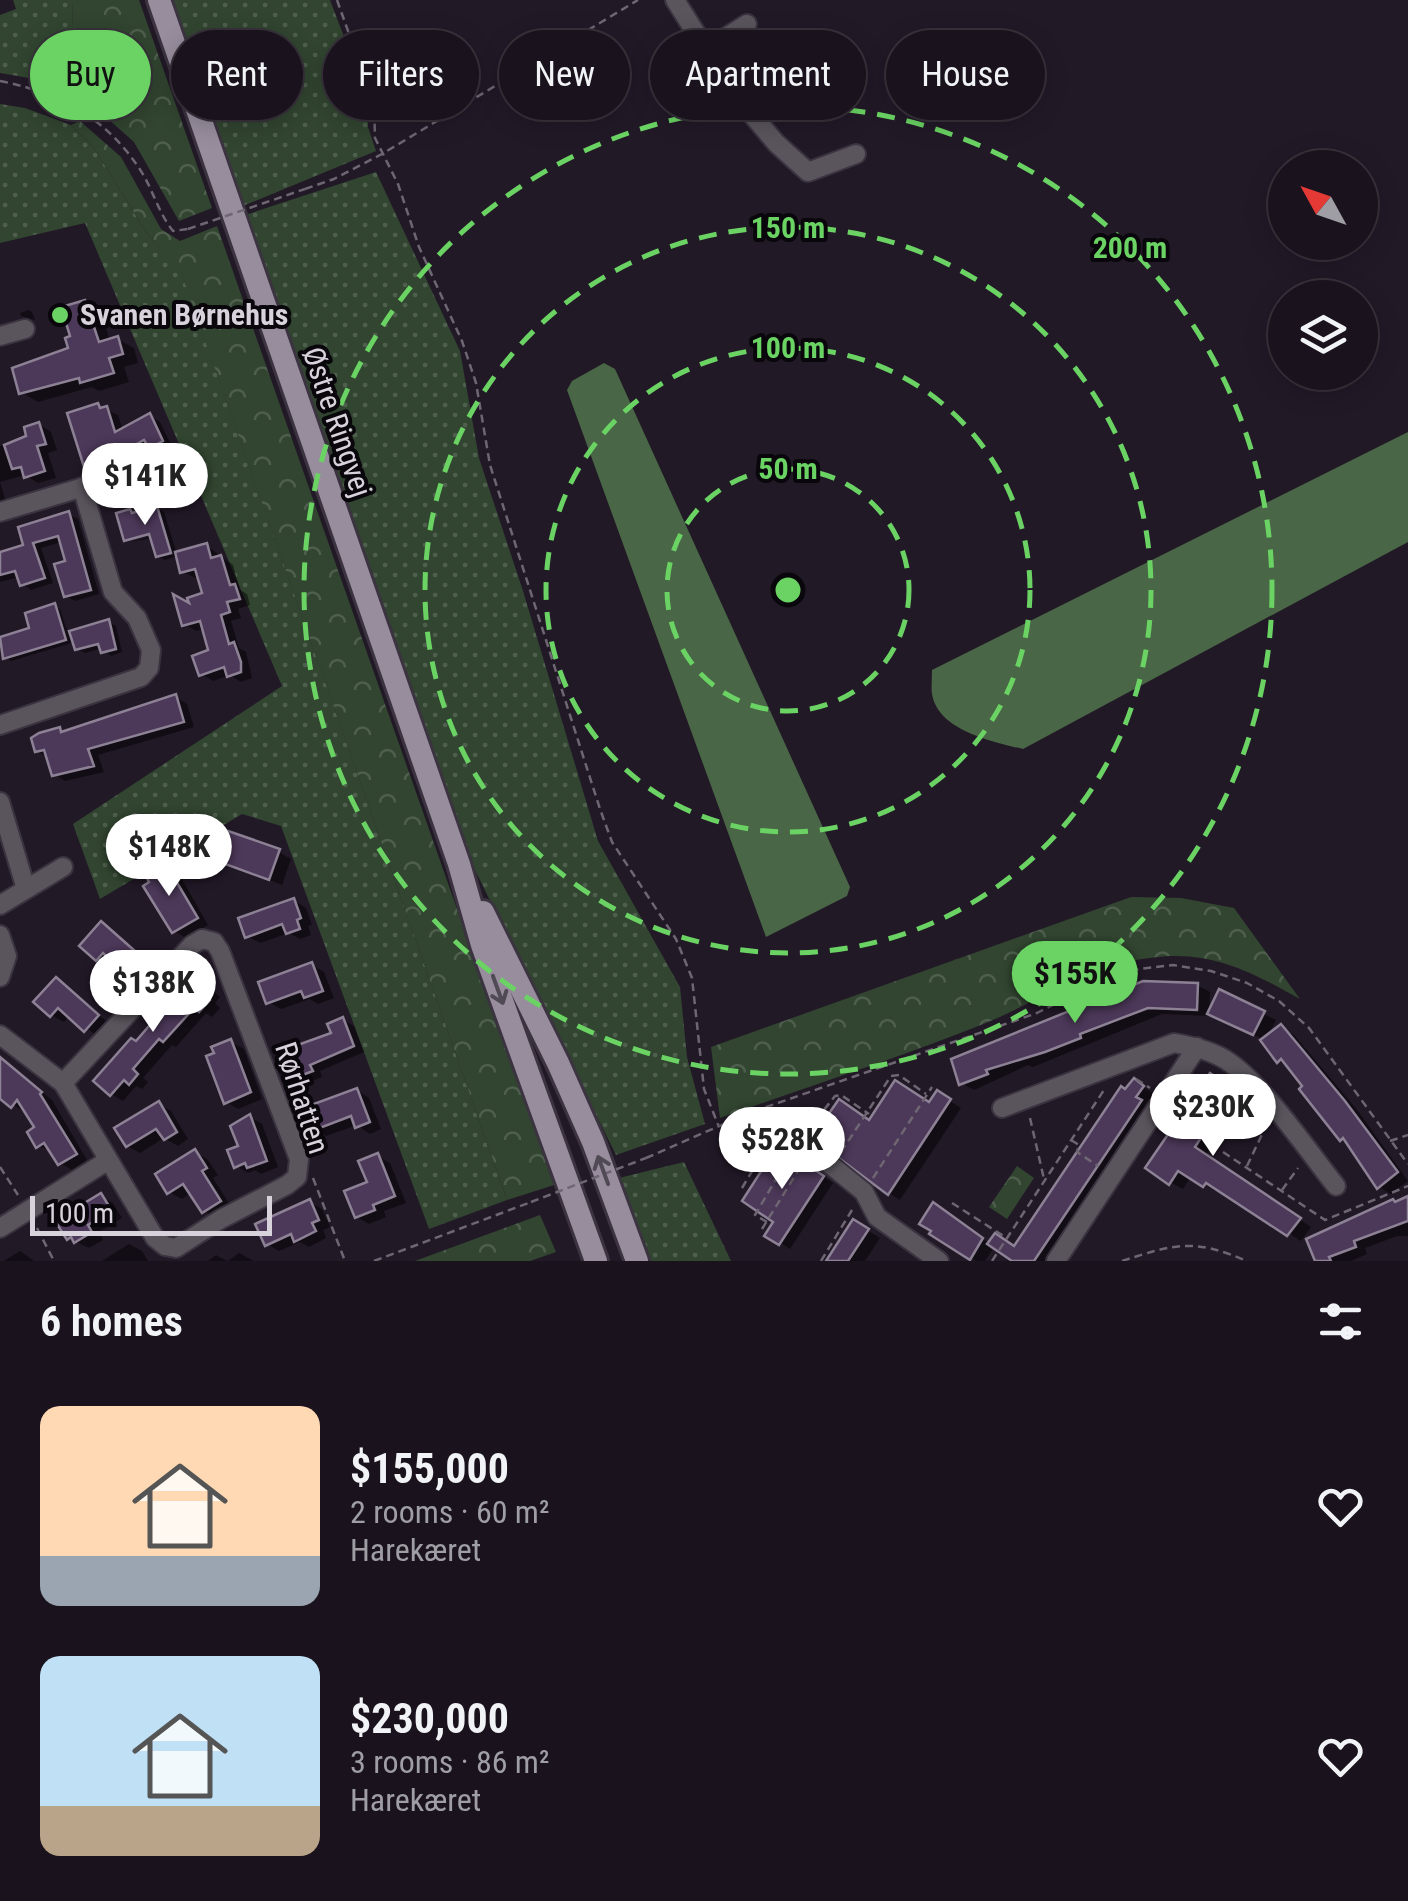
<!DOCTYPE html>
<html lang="en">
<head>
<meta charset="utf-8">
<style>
	body { margin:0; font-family:"Roboto Condensed",sans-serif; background:#231c26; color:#f1f3f6; height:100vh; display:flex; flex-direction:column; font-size:38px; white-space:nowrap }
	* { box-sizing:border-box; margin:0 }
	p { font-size:32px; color:#9f9ea4 }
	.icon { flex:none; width:55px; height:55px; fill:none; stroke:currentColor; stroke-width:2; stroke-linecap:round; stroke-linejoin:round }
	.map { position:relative; height:1261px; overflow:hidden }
	.details { display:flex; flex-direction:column; background:#1a131d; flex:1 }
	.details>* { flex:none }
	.banner { position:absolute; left:30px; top:30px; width:1350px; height:90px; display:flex; gap:20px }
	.needle { width:65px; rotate:310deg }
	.tools { position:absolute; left:1268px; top:150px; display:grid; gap:20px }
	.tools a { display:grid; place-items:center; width:110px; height:110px; border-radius:50%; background:#1a131d; box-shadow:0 5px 25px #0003,0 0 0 2px #38323b; font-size:50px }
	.scale { position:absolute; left:30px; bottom:25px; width:242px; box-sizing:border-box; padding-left:10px; border:5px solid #d8d2dc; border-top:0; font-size:28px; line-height:35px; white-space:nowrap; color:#d8d2dc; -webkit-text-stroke:8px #09060c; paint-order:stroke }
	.price { position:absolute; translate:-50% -85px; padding:0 22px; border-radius:35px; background:#fff; color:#222; font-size:32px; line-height:65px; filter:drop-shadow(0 2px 5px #0008) }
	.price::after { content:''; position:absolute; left:50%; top:60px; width:30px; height:22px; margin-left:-15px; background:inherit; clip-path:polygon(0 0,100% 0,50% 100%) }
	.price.active { background:#6ad363; color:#111 }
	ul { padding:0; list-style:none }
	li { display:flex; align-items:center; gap:30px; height:250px; padding:0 40px }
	li span { display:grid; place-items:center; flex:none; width:280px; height:200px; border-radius:20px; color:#555 }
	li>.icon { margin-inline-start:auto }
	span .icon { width:120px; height:120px; fill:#fffc; stroke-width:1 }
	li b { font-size:42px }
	h2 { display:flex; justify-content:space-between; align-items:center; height:120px; padding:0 40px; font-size:42px }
	.pill { padding:0 35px; border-radius:45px; background:#1a131d; box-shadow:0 5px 25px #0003,0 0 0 2px #38323b; font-size:35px; line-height:90px }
	.pill.active { background:#6ad363; color:#111 }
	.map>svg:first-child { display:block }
</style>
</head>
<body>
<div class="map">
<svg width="1408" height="1261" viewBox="0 0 1408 1261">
	<defs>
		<pattern id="grass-dots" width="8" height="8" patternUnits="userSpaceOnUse" patternTransform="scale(2.5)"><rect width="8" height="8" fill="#314530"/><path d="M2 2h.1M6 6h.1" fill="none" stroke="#4e5f4d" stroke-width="1.8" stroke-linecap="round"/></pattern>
		<pattern id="forest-crowns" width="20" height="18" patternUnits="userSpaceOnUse" patternTransform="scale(2.5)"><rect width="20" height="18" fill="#314530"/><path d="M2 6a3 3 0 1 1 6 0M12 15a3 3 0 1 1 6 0" fill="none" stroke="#4e5f4d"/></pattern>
	</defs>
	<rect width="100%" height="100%" fill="#221927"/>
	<!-- grass -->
	<g fill="url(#grass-dots)">
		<path d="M13 0H73L70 85 0 73V15L16 9Z"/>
		<path d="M173 0H330L367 97 368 127 376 151 243 206Z"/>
		<path d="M0 104 25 108 71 125 94 148 146 232 181 271 507 1200 429 1229 281 826 242 814 100 899 73 824 282 686 85 223 0 243Z"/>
		<path d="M376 172 460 351 479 458 523 591 598 841 680 987 687 1057 705 1124 616 1155 470 860 245 215Z"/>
		<path d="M684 1162 731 1261H649L615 1179Z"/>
	</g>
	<!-- forest -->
	<g fill="url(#forest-crowns)">
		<path d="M73 0H139L212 208 179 221 134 142 70 85Z"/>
		<path d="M80 121 121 157 161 229 180 241 217 226 554 1185 507 1200 181 272 146 232 94 148 71 125Z"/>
		<path d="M1131 897 1181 898 1234 908 1300 999C1250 971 1209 949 1149 958 1091 965 1039 1001 986 1023 899 1058 809 1086 720 1118L711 1047Z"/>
		<path d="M1017 1166 1034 1178 1007 1219 989 1207Z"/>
		<path d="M540 1215 556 1252 530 1261H415Z"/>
	</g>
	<!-- water -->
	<g fill="#496646">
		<path d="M604 363 615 369 850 887 847 896 766 937 567 390 572 381Z"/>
		<path d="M1408 432V542L1023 749C994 742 938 731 932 694 931 687 932 678 932 670Z"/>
	</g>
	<!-- shadow -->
	<g fill="#0007">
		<path d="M84 303 101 312 110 341 117 339 134 348 138 363 124 367 129 382 99 391 92 387 38 402 21 392 71 350Z"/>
		<path d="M29 310 32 312 35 320 21 316 20 313Z"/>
		<path d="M98 406 118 415 123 431 150 416 160 422 172 447 162 452 152 447 123 463 96 471 86 465Z"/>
		<path d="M39 424 51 432 57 450 48 453 56 478 38 483 25 475 0 482 6 502 0 504V446L29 437Z"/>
		<path d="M157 508 164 512 177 554 207 546 233 565 240 590 247 594 250 605 238 609 241 618 231 621 239 648 246 652 252 678 241 682 230 675 213 681 201 674 211 652 205 629 196 631 184 624 193 608 205 595 200 577 195 578 182 571 178 556 165 560 158 556 153 538 130 542 162 533 160 528 126 539 130 512 136 515Z"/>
		<path d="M68 514 78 519 99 594 75 601 66 596 68 562 62 542 41 548 53 583 31 590 22 584 19 577 0 582V554L26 546Z"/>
		<path d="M54 606 60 609 68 634 109 622 116 626 122 652 111 656 102 648 85 653 77 649 75 642 11 661 5 657 0 639 33 630Z"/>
		<path d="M176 697 187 704 194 727 98 755 104 772 65 781 54 774 49 758 37 751 60 730 65 733Z"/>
		<path d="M279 852 291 859 282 885 220 860Z"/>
		<path d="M166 867 179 874 208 925 186 938 174 931 153 883Z"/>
		<path d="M293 900 306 908 312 925 308 926 311 935 300 939 289 933 260 943 247 936Z"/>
		<path d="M102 924 156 969 143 983 115 961 110 966 98 959Z"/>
		<path d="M312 965 324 972 334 998 318 1004 310 999 281 1009 268 1002Z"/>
		<path d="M194 977 220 997 215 1003 220 1008 212 1017 206 1013 176 1047 172 1045 143 1078 148 1082 142 1089 136 1086 123 1101 111 1094 137 1044Z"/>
		<path d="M56 980 110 1024 98 1037 70 1015 64 1022 51 1015Z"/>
		<path d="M1197 985 1210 992 1209 1016 1162 1014 1033 1067 1028 1065 974 1090 961 1083 954 1060Z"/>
		<path d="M1220 992 1276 1020 1267 1038 1281 1027 1294 1035 1358 1111 1408 1181 1391 1194 1379 1187 1352 1145 1341 1139 1290 1067 1279 1061 1265 1040 1223 1020Z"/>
		<path d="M343 1020 354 1026 364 1052 320 1071 322 1077 305 1084 294 1077Z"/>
		<path d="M231 1042 244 1049 262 1099 238 1109 226 1102Z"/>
		<path d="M1 1060 52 1100 87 1160 72 1170 60 1163 52 1151 38 1146V1128L26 1110 24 1112 0 1095Z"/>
		<path d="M1210 1076 1240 1094 1237 1099 1241 1102 1205 1156 1311 1227 1301 1241 1219 1188 1217 1192 1191 1176 1183 1189 1170 1182Z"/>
		<path d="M1134 1081 1154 1094 1145 1105 1151 1109 1049 1261H1007L1009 1256 995 1246 985 1261H976L933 1233 946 1213 990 1244 1015 1248Z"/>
		<path d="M357 1090 369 1098 381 1129 370 1134 357 1125 326 1136 314 1129Z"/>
		<path d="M937 1093 961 1108 900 1200 889 1193 871 1123 930 1104Z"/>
		<path d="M159 1104 171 1111 188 1139 178 1146 164 1138 140 1153 127 1146Z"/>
		<path d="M250 1117 262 1124 278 1167 261 1174 255 1170 248 1173 236 1166Z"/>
		<path d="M195 1152 207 1159 218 1175 213 1178 232 1208 216 1218 204 1211 192 1192 182 1199 169 1192Z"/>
		<path d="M789 1154 833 1183 790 1249 768 1235 777 1221Z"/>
		<path d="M377 1156 390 1163 406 1203 384 1211 386 1217 369 1224 357 1217Z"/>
		<path d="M101 1196 113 1203 122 1218 99 1232 103 1240 89 1248 68 1238Z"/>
		<path d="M1408 1199V1236H1397L1365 1248 1367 1254 1351 1261H1318Z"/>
		<path d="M309 1202 322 1209 330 1227 323 1230 326 1238 309 1247 300 1242 279 1251 267 1244Z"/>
		<path d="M854 1222 880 1238 865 1261H829Z"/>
		<path d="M129 1244 142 1251 148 1261H102Z"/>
		<path d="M20 1251 34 1261H4Z"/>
		<path d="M239 1253 252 1260 253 1261H228Z"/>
		<path d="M216 1255 227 1261H208Z"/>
	</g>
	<!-- building -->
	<g fill="#4c3859" stroke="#8d8295" stroke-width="2.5">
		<path d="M85 300 99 342 118 336 123 354 109 358 114 373 80 383 79 378 19 394 12 368 68 348 65 338 70 336 61 307Z"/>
		<path d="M98 403 100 408 107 406 115 432 150 413 163 441 149 448 144 440 111 458 84 467 67 413Z"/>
		<path d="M39 422 46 444 37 446 45 471 24 478 21 467 12 469 4 445 26 436 24 427Z"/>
		<path d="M157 506 171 553 156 557 149 534 124 541 116 513 130 509 132 513Z"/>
		<path d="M69 511 91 590 64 597 54 564 65 561 58 536 33 543 45 578 20 586 15 571 0 575V552L23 545 18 527Z"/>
		<path d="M207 543 211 558 221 555 230 585 235 584 240 599 227 602 230 612 221 615 229 644 234 642 241 662V672L227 677 224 667 199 676 192 656 208 650 200 621 182 626 173 594 189 603 187 598 202 593 195 569 180 573 175 552Z"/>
		<path d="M55 603 66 640 3 659 0 637 29 628 25 613Z"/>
		<path d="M109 619 116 649 101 653 98 644 75 650 69 631Z"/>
		<path d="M176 694 184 722 88 749 94 766 52 776 44 750 35 752 31 738 39 733 60 727 61 732Z"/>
		<path d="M228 831 280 849 269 880 217 861Z"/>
		<path d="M166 864 198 918 172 933 143 886 149 882 146 876Z"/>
		<path d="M294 898 301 918 297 920 300 929 286 934 282 924 245 938 238 918Z"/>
		<path d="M101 921 145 960 130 978 103 953 96 961 79 946Z"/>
		<path d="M312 962 323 991 304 998 301 991 266 1004 258 982Z"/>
		<path d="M194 974 210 989 205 995 210 1000 199 1012 194 1008 163 1042 159 1039 133 1069 138 1074 129 1085 124 1080 110 1096 93 1081 131 1038 136 1041Z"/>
		<path d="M56 977 99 1015 84 1032 58 1008 50 1017 33 1002Z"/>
		<path d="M1143 981 1198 983 1197 1010 1148 1008 1080 1034 1081 1038 1045 1052 986 1070 988 1074 959 1085 951 1059Z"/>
		<path d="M1219 989 1265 1011 1253 1035 1207 1014Z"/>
		<path d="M343 1017 354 1046 310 1065 313 1071 292 1079 281 1051 331 1033 327 1024Z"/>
		<path d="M1281 1024 1345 1101 1398 1172 1377 1189 1343 1138 1340 1141 1299 1089 1302 1086 1281 1059 1277 1063 1260 1040Z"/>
		<path d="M231 1039 251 1092 224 1104 206 1056 214 1053 211 1047Z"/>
		<path d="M0 1057 42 1092 40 1094 77 1154 58 1165 44 1143 36 1148 27 1132 34 1127 17 1100 11 1108 0 1099Z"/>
		<path d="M1210 1073 1229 1086 1226 1090 1230 1093 1195 1147 1301 1218 1287 1236 1206 1183 1203 1187 1178 1171 1169 1185 1145 1168Z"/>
		<path d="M1134 1078 1144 1086 1136 1097 1142 1100 1034 1261H1012L987 1244 995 1233 1014 1246 1121 1086 1125 1089Z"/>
		<path d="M895 1080 929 1102 937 1090 951 1099 888 1195 812 1138 839 1099 869 1120Z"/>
		<path d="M357 1088 370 1122 355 1128 351 1116 312 1131 303 1108Z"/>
		<path d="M159 1101 177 1132 164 1140 156 1129 126 1147 114 1128Z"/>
		<path d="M250 1114 267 1161 247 1168 245 1163 234 1168 227 1150 238 1146 230 1126Z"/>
		<path d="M778 1145 824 1176 779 1245 764 1236 773 1222 742 1201Z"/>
		<path d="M195 1149 207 1168 202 1171 221 1201 202 1213 183 1184 167 1194 155 1174Z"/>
		<path d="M378 1153 395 1196 373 1205 375 1210 355 1218 344 1191 367 1182 358 1161Z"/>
		<path d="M101 1193 112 1211 88 1225 92 1232 74 1243 71 1237 67 1240 55 1221Z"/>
		<path d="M1408 1196V1221L1354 1241 1356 1247 1329 1257 1331 1261H1315L1306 1239 1393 1199 1395 1202Z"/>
		<path d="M310 1199 319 1220 312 1223 316 1231 294 1242 291 1234 265 1246 255 1224Z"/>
		<path d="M933 1202 983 1238 970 1260 929 1234 931 1231 919 1224Z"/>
		<path d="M853 1219 869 1229 848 1261H826Z"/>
	</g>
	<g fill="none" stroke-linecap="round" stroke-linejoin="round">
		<!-- minor casing -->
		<g stroke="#3b3340" stroke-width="22">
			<g id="minor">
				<path d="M675 0 733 92 776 143 808 172 856 154"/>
				<path d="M707 49 747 24"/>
				<path d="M0 336 25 329"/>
				<path d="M0 512 134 472"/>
				<path d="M0 725 141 677 149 668 151 650 137 618 113 592 82 487"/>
				<path d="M0 802 26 889"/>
				<path d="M0 905 63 867"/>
				<path d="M0 935 7 956 0 977"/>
				<path d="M202 939 214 942 220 951 299 1159 297 1177 287 1185 221 1219 176 1248 165 1246 155 1238 63 1083 192 945Z"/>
				<path d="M0 1035 63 1083"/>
				<path d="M1002 1108 1174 1043C1192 1046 1210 1050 1226 1060 1262 1083 1308 1151 1336 1186"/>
				<path d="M758 1129H777L832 1166 864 1192 877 1217 939 1261"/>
				<path d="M0 1228 107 1161"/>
				<path d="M1056 1261 1197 1047"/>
			</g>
		</g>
		<!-- major casing -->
		<g stroke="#3b3340" stroke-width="28">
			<g id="major">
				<path d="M159 0 459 864 482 945 596 1261"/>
				<path d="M483 912 558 1063 593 1142 637 1261"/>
			</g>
		</g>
		<!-- path -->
		<g stroke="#6e6672" stroke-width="2.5" stroke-dasharray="8 5" stroke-linecap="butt">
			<path d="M337 0 374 104 375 138 398 184 419 247 462 341 476 383 490 465 600 809 612 842 676 939 692 978 704 1089 719 1127"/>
			<path d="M0 81C62 93 111 121 144 176 154 194 160 215 173 231L188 229"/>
			<path d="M305 189 334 179 382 154 638 0"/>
			<path d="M1136 1079 1150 1088"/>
			<path d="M1030 1118 1044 1179"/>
			<path d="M808 1130 835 1096 841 1095 869 1114"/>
			<path d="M1071 1140 1079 1145 1077 1152 1098 1166"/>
			<path d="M1390 1141 1408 1135"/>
			<path d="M841 1152 891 1076 899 1075 926 1094"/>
			<path d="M1223 1152 1325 1220 1408 1186"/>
			<path d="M646 1158 749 1113 1037 1013 1105 979 1139 969 1173 965 1211 971 1247 983 1279 1001 1309 1028 1408 1164"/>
			<path d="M1247 1166 1267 1124"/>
			<path d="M0 1167 18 1195"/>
			<path d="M313 1178 345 1261"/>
			<path d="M873 1178 932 1087"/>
			<path d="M742 1188 767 1146"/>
			<path d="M1282 1190 1298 1168"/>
			<path d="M952 1203 1005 1237"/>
			<path d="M767 1222 755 1215 789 1157"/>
			<path d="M37 1228 54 1261"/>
			<path d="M762 1229 801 1166"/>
			<path d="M374 1261 531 1202"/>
			<path d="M821 1261 852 1210"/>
			<path d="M992 1261 1104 1090"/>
			<path d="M1122 1261C1175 1244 1193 1238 1247 1261"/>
		</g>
		<!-- minor -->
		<use href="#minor" stroke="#5a555d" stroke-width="18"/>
		<!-- major -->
		<use href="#major" stroke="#978d9d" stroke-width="22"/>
		<!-- path-bridge -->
		<g stroke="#6e6672" stroke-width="2.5" stroke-dasharray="8 5" stroke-linecap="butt">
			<path d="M188 229 305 189"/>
			<path d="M531 1202 646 1158"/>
		</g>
	</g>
	<!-- one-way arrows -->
	<defs><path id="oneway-shaft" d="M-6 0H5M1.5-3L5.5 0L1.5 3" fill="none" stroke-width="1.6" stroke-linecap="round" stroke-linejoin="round" transform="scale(2.5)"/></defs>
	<g stroke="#504a54">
		<use href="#oneway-shaft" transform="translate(498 990) rotate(70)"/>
		<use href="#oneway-shaft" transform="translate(603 1170) rotate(-110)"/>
	</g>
	<!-- distance rings -->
	<g fill="none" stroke="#6ad363" stroke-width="5" stroke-dasharray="18 12">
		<circle cx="788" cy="590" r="121"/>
		<circle cx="788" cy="590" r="242"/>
		<circle cx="788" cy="590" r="363"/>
		<circle cx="788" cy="590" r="484"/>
	</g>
	<!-- markers -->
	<circle fill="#6ad363" stroke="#09060c" stroke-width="4" cx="60" cy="315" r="10"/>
	<g text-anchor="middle" stroke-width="8" stroke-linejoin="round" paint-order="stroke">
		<!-- poi labels -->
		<g font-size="30" font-weight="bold" fill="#d8d2dc" stroke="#09060c" text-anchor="start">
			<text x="80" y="325">Svanen Børnehus</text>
		</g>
		<!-- street labels -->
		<g font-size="30" fill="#d8d2dc" stroke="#09060c">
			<text transform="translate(337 422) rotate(71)" y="10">Østre Ringvej</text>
			<text transform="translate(302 1098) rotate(72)" y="10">Rørhatten</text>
		</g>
	</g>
	<circle cx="788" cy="590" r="15" fill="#6ad363" stroke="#09060c" stroke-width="5"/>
	<g font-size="30" text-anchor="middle" font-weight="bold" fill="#6ad363" stroke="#09060c" stroke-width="8" stroke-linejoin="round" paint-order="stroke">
		<text x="788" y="238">150 m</text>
		<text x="1130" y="258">200 m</text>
		<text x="788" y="358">100 m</text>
		<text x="788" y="479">50 m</text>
	</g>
</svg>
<div class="tools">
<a><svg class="needle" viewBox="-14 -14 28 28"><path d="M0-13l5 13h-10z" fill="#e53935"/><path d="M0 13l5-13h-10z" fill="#9f9ea4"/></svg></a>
<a><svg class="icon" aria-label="layers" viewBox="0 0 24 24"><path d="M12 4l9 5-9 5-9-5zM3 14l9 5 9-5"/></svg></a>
</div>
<div class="scale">100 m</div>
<b class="price" style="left:145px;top:528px">$141K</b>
<b class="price" style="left:169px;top:899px">$148K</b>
<b class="price active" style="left:1075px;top:1026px">$155K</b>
<b class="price" style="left:153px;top:1035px">$138K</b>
<b class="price" style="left:1213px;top:1159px">$230K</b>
<b class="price" style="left:782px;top:1192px">$528K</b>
<div class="banner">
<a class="pill active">Buy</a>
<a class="pill">Rent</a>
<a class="pill">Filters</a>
<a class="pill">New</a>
<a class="pill">Apartment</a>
<a class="pill">House</a>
</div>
</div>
<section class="details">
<h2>6 homes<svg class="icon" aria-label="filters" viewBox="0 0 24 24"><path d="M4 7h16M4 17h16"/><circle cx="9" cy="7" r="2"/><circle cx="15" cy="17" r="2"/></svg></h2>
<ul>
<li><span style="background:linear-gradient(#ffd9b3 75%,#9aa5b1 0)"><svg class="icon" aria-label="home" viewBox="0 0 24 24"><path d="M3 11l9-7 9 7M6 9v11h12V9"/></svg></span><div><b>$155,000</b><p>2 rooms · 60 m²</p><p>Harekæret</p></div><svg class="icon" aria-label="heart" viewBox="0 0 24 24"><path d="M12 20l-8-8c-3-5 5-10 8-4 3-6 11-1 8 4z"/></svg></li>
<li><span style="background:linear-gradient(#bfe0f5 75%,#b9a48a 0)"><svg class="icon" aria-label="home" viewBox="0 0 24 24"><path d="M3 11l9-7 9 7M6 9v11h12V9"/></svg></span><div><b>$230,000</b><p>3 rooms · 86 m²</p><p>Harekæret</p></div><svg class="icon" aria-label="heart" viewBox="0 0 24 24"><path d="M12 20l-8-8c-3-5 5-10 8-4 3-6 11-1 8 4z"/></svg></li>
</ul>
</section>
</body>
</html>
